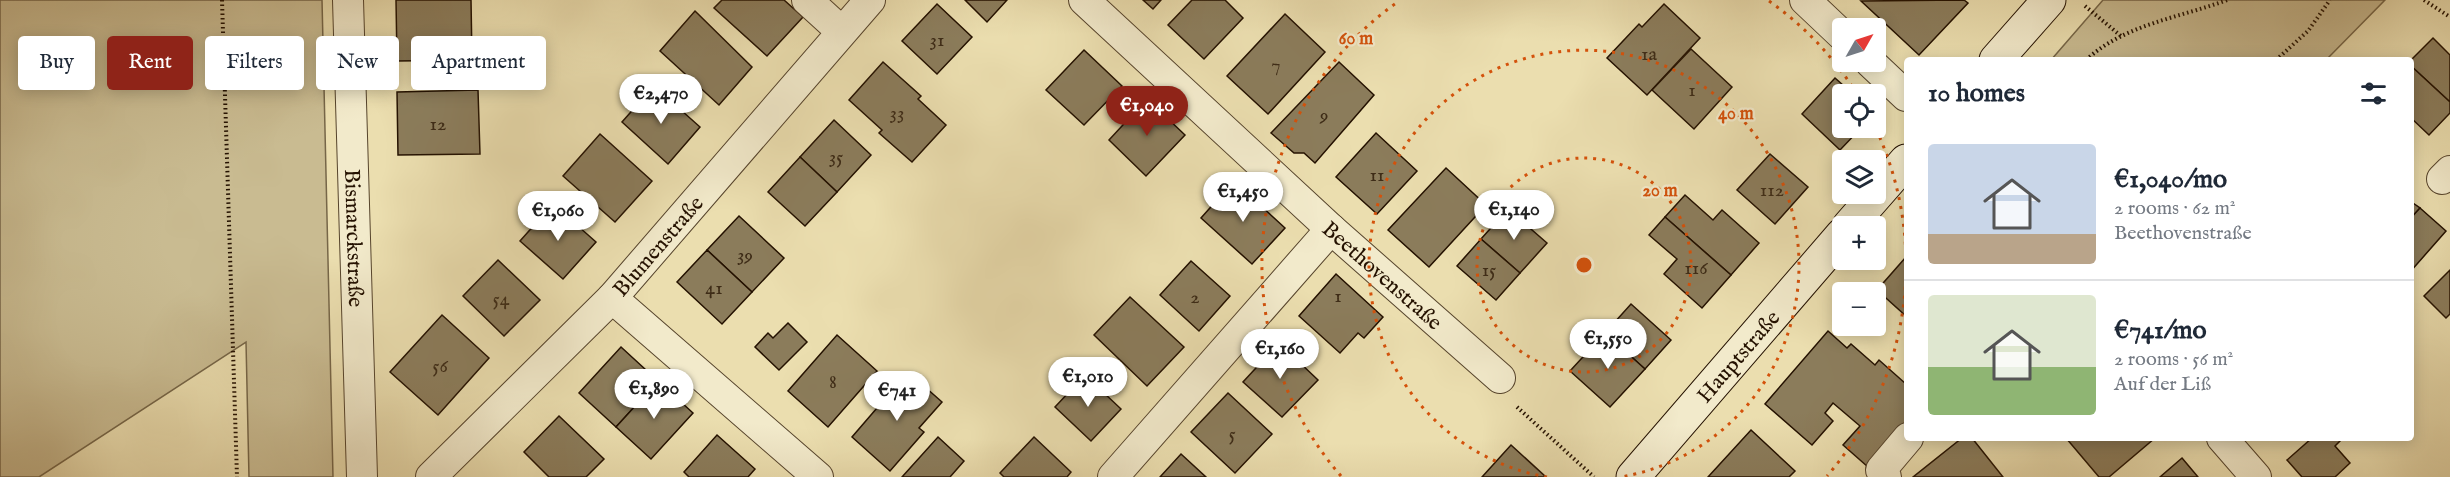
<!DOCTYPE html>
<html lang="en">
<head>
<meta charset="utf-8">
<style>
	body { margin:0; font-family:"IM FELL English",serif; background:#f2f2f3; color:#1f2937; height:100vh; display:flex; flex-direction:column; font-size:22px; white-space:nowrap }
	* { box-sizing:border-box; margin:0 }
	p { font-size:20px; color:#747a83 }
	.icon { flex:none; width:33px; height:33px; fill:none; stroke:currentColor; stroke-width:2; stroke-linecap:round; stroke-linejoin:round }
	.map { position:relative; flex:1; overflow:hidden }
	.sheet { position:absolute; left:1904px; top:57px; width:510px; height:384px; display:flex; flex-direction:column; background:#fff; border-radius:6px; box-shadow:0 3px 15px #0003 }
	.sheet>* { flex:none }
	.banner { position:absolute; left:18px; top:36px; width:570px; height:54px; display:flex; gap:12px }
	.needle { width:39px; rotate:51deg }
	.buttons { position:absolute; left:1832px; top:18px; display:grid; gap:12px }
	.buttons a { display:grid; place-items:center; width:54px; height:54px; border-radius:6px; background:#fff; box-shadow:0 3px 15px #0003; font-size:30px }
	.price { position:absolute; translate:-50% -51px; padding:0 14px; border-radius:21px; background:#fff; color:#222; font-size:20px; line-height:39px; filter:drop-shadow(0 2px 3px #0008) }
	.price::after { content:''; position:absolute; left:50%; top:36px; width:18px; height:14px; margin-left:-9px; background:inherit; clip-path:polygon(0 0,100% 0,50% 100%) }
	.price.selected { background:#8f2418; color:#fff }
	ul { padding:0; list-style:none }
	li { display:flex; align-items:center; gap:18px; height:150px; padding:0 24px }
	li+li { border-top:2px solid #e0e1e3 }
	li span { display:grid; place-items:center; flex:none; width:168px; height:120px; border-radius:6px; color:#555 }
	li>.icon { margin-inline-start:auto }
	span .icon { width:72px; height:72px; fill:#fffc; stroke-width:1 }
	li b { font-size:26px }
	h2 { display:flex; justify-content:space-between; align-items:center; height:72px; padding:0 24px; font-size:26px }
	.tag { padding:0 21px; border-radius:6px; background:#fff; box-shadow:0 3px 15px #0003; font-size:21px; line-height:54px }
	.tag.selected { background:#8f2418; color:#fff }
	.map>svg:first-child { display:block }
</style>
</head>
<body>
<div class="map">
<svg width="2450" height="477" viewBox="0 0 2450 477">
	<rect width="100%" height="100%" fill="#ebdeaf"/>
	<filter id="stains"><feTurbulence type="fractalNoise" baseFrequency=".00333" numOctaves="4"/><feColorMatrix values="0 0 0 0 .2 0 0 0 0 .09 0 0 0 0 .02 0 0 0 .5 -.17"/></filter>
	<radialGradient id="worn" r=".72"><stop offset=".6" stop-color="#630" stop-opacity="0"/><stop offset="1" stop-color="#630" stop-opacity=".3"/></radialGradient>
	<!-- green -->
	<g fill="#c9bb91" stroke="#766648" stroke-width="1.5">
		<path d="M0 0H322L333 477H249L246 342 39 477H0Z"/>
		<path d="M2103 0H2385L2326 60H2051Z"/>
	</g>
	<!-- building -->
	<g fill="#8b7c5b" stroke="#241100" stroke-width="1.5">
		<path d="M396 0H471L472 60 397 61Z"/>
		<path d="M722 0H784L803 17 767 56 714 8Z"/>
		<path d="M965 0H1007L987 22Z"/>
		<path d="M1143 0H1161L1153 9Z"/>
		<path d="M1192 0H1225L1243 18 1204 59 1168 25Z"/>
		<path d="M1964 0 1968 3 1919 55 1861 1Z"/>
		<path d="M937 4 972 37 937 74 902 41Z"/>
		<path d="M1664 4 1700 38 1647 95 1607 58 1639 24 1642 27Z"/>
		<path d="M695 11 752 67 719 105 660 51Z"/>
		<path d="M1285 14 1325 52 1268 114 1227 76Z"/>
		<path d="M2433 38 2450 55V102L2410 65V61Z"/>
		<path d="M1691 49 1732 87 1694 129 1652 90Z"/>
		<path d="M1084 50 1122 86 1084 125 1046 90Z"/>
		<path d="M883 62 921 96 918 99 946 125 912 162 879 133 882 130 849 100Z"/>
		<path d="M1339 62 1374 95 1315 163 1304 153H1294L1271 133Z"/>
		<path d="M2410 65 2450 102V113L2429 135 2410 117Z"/>
		<path d="M1835 78 1853 94H1842V128H1861L1840 150 1802 114Z"/>
		<path d="M654 86 700 127 668 164 622 122Z"/>
		<path d="M478 90 480 154 398 155 397 92Z"/>
		<path d="M1147 99 1185 135 1146 176 1109 140Z"/>
		<path d="M834 120 871 155 837 192 800 157Z"/>
		<path d="M1376 133 1417 171 1377 214 1336 177Z"/>
		<path d="M600 134 652 181 615 222 563 176Z"/>
		<path d="M1770 154 1808 187 1775 224 1737 190Z"/>
		<path d="M800 157 837 192 805 226 768 192Z"/>
		<path d="M1446 168 1486 205 1429 267 1388 230Z"/>
		<path d="M1234 181 1285 228 1252 264 1201 218Z"/>
		<path d="M1685 195 1713 220 1722 210 1759 243 1731 275 1665 217Z"/>
		<path d="M2410 201 2420 208 2410 219Z"/>
		<path d="M553 204 596 242 563 279 520 241Z"/>
		<path d="M2420 208 2446 231 2410 272V219Z"/>
		<path d="M1508 209 1547 243 1520 273 1481 239Z"/>
		<path d="M739 216 784 258 752 292 707 250Z"/>
		<path d="M1665 217 1731 275 1702 308 1664 274 1677 259 1649 235Z"/>
		<path d="M1481 239 1520 273 1496 300 1457 266Z"/>
		<path d="M707 250 752 292 722 324 677 282Z"/>
		<path d="M1906 257V316L1877 290Z"/>
		<path d="M498 260 540 300 504 336 463 296Z"/>
		<path d="M1191 261 1230 296 1199 331 1160 295Z"/>
		<path d="M2450 270V314L2446 318 2424 296Z"/>
		<path d="M1336 274 1383 317 1364 338 1358 333 1340 353 1299 316Z"/>
		<path d="M1130 297 1184 347 1147 386 1094 335Z"/>
		<path d="M1631 304 1671 340 1645 369 1605 333Z"/>
		<path d="M442 315 489 358 438 415 390 372Z"/>
		<path d="M788 323 807 342 779 370 755 347 768 333 773 338Z"/>
		<path d="M1828 331 1847 348 1851 344 1875 365 1879 360 1906 384V423L1868 467 1843 445 1860 426 1833 403 1825 413 1833 421 1812 445 1765 404Z"/>
		<path d="M1605 333 1645 369 1610 407 1570 371Z"/>
		<path d="M837 335 877 371 828 427 788 391Z"/>
		<path d="M1279 343 1318 380 1282 417 1243 382Z"/>
		<path d="M621 347 658 381 616 427 579 393Z"/>
		<path d="M908 372 942 402 919 428 924 432 890 471 852 437Z"/>
		<path d="M1085 375 1121 409 1091 441 1055 407Z"/>
		<path d="M658 381 693 413 651 459 616 427Z"/>
		<path d="M1228 393 1272 434 1235 473 1191 432Z"/>
		<path d="M559 416 604 459 586 477H549L524 452Z"/>
		<path d="M1751 430 1795 471 1789 477H1708Z"/>
		<path d="M717 435 755 469 748 477H689L684 472Z"/>
		<path d="M938 437 964 461 950 477H902Z"/>
		<path d="M1034 437 1071 472 1067 477H1004L1000 473Z"/>
		<path d="M1962 438H1972L2003 477H1913Z"/>
		<path d="M2066 438H2155L2109 477H2099Z"/>
		<path d="M2312 438H2343L2335 446 2350 463 2335 477H2302L2287 460Z"/>
		<path d="M1511 445 1546 477H1482Z"/>
		<path d="M1181 454 1206 477H1160Z"/>
		<path d="M2182 458 2198 477H2160Z"/>
	</g>
	<g fill="none" stroke-linecap="round" stroke-linejoin="round">
		<!-- minor casing -->
		<g stroke="#56442c" stroke-width="32">
			<g id="minor">
				<path id="s1" d="M348 0 362 477"/>
				<path d="M807 0 841 31"/>
				<path id="s2" d="M1084 0 1331 229 1500 378"/>
				<path d="M1805 0 1842 35"/>
				<path d="M1870 62 1906 96"/>
				<path d="M2442 179 2450 171"/>
				<path d="M612 298 818 477"/>
				<path d="M2222 438 2256 477"/>
				<path id="s3" d="M431 477 612 298 870 0"/>
				<path d="M1113 477 1331 229"/>
				<path d="M1886 477 1881 470 1908 438"/>
			</g>
		</g>
		<!-- secondary casing -->
		<g stroke="#241100" stroke-width="35">
			<g id="secondary">
				<path d="M1996 60 2049 0"/>
				<path d="M1849 226 1906 161"/>
				<path id="s4" d="M1633 477 1842 235"/>
			</g>
		</g>
		<!-- path -->
		<g stroke="#241100" stroke-width="4" stroke-dasharray="1.5 3" stroke-linecap="butt">
			<path d="M222 0 237 477"/>
			<path d="M2424 0 2450 17"/>
			<path d="M2085 6 2121 36"/>
			<path d="M2086 60C2125 24 2179 18 2227 0"/>
			<path d="M2276 60 2308 31 2330 0"/>
			<path d="M1517 407 1594 477"/>
		</g>
		<!-- minor -->
		<use href="#minor" stroke="#f2eacb" stroke-width="30"/>
		<!-- secondary -->
		<use href="#secondary" stroke="#f2eacb" stroke-width="33"/>
	</g>
	<!-- distance rings -->
	<g fill="none" stroke="#d4520b" stroke-width="3" stroke-dasharray="3 6">
		<circle cx="1584" cy="265" r="107"/>
		<path d="M1547 477A215 215 0 1 1 1621 477"/>
		<path d="M1341 476A322 322 0 0 1 1399 1M1769 1A322 322 0 0 1 1857 94M1876 129A322 322 0 0 1 1827 476"/>
	</g>
	<g text-anchor="middle" stroke-width="4.5" stroke-linejoin="round" paint-order="stroke">
		<!-- number labels -->
		<g font-size="20" fill="#3e2c17">
			<text x="937" y="46">31</text>
			<text x="1649" y="60">1a</text>
			<text x="1276" y="71">7</text>
			<text x="1692" y="96">1</text>
			<text x="897" y="119">33</text>
			<text x="1324" y="121">9</text>
			<text x="438" y="130">12</text>
			<text x="836" y="163">35</text>
			<text x="1377" y="181">11</text>
			<text x="1772" y="196">112</text>
			<text x="745" y="261">39</text>
			<text x="1696" y="274">116</text>
			<text x="1489" y="276">15</text>
			<text x="714" y="294">41</text>
			<text x="1338" y="302">1</text>
			<text x="1195" y="303">2</text>
			<text x="501" y="305">54</text>
			<text x="440" y="372">56</text>
			<text x="833" y="388">8</text>
			<text x="1232" y="440">5</text>
		</g>
		<!-- street labels -->
		<g font-size="22" fill="#241100" stroke="#f2eacb">
			<text dy="8" stroke="none"><textPath href="#s1" startOffset="238">Bismarckstraße</textPath></text>
			<text dy="8" stroke="none"><textPath href="#s3" startOffset="324">Blumenstraße</textPath></text>
			<text dy="8" stroke="none"><textPath href="#s2" startOffset="406">Beethovenstraße</textPath></text>
			<text dy="8" stroke="none"><textPath href="#s4" startOffset="160">Hauptstraße</textPath></text>
		</g>
	</g>
	<circle cx="1584" cy="265" r="9" fill="#d4520b" stroke="#f2eacb" stroke-width="3"/>
	<g font-size="18" text-anchor="middle" font-weight="bold" fill="#d4520b" stroke="#f2eacb" stroke-width="4.5" stroke-linejoin="round" paint-order="stroke">
		<text x="1356" y="44">60 m</text>
		<text x="1736" y="119">40 m</text>
		<text x="1660" y="196">20 m</text>
	</g>
	<rect width="100%" height="100%" filter="url(#stains)"/>
	<rect width="100%" height="100%" fill="url(#worn)"/>
</svg>
<div class="buttons">
<a><svg class="needle" viewBox="-14 -14 28 28"><path d="M0-13l5 13h-10z" fill="#e53935"/><path d="M0 13l5-13h-10z" fill="#747a83"/></svg></a>
<a><svg class="icon" aria-label="locate" viewBox="0 0 24 24"><circle cx="12" cy="12" r="6"/><path d="M12 2v4M12 18v4M2 12h4M18 12h4"/></svg></a>
<a><svg class="icon" aria-label="layers" viewBox="0 0 24 24"><path d="M12 4l9 5-9 5-9-5zM3 14l9 5 9-5"/></svg></a>
<a>+</a>
<a>−</a>
</div>
<b class="price" style="left:661px;top:125px">€2,470</b>
<b class="price selected" style="left:1147px;top:137px">€1,040</b>
<b class="price" style="left:1243px;top:223px">€1,450</b>
<b class="price" style="left:1514px;top:241px">€1,140</b>
<b class="price" style="left:558px;top:242px">€1,060</b>
<b class="price" style="left:1608px;top:370px">€1,550</b>
<b class="price" style="left:1280px;top:380px">€1,160</b>
<b class="price" style="left:1088px;top:408px">€1,010</b>
<b class="price" style="left:654px;top:420px">€1,890</b>
<b class="price" style="left:897px;top:422px">€741</b>
<div class="banner">
<a class="tag">Buy</a>
<a class="tag selected">Rent</a>
<a class="tag">Filters</a>
<a class="tag">New</a>
<a class="tag">Apartment</a>
</div>
<section class="sheet">
<h2>10 homes<svg class="icon" aria-label="filters" viewBox="0 0 24 24"><path d="M4 7h16M4 17h16"/><circle cx="9" cy="7" r="2"/><circle cx="15" cy="17" r="2"/></svg></h2>
<ul>
<li><span style="background:linear-gradient(#c9d6e8 75%,#b9a48a 0)"><svg class="icon" aria-label="home" viewBox="0 0 24 24"><path d="M3 11l9-7 9 7M6 9v11h12V9"/></svg></span><div><b>€1,040/mo</b><p>2 rooms · 62 m²</p><p>Beethovenstraße</p></div></li>
<li><span style="background:linear-gradient(#dfe7d0 60%,#8fb573 0)"><svg class="icon" aria-label="home" viewBox="0 0 24 24"><path d="M3 11l9-7 9 7M6 9v11h12V9"/></svg></span><div><b>€741/mo</b><p>2 rooms · 56 m²</p><p>Auf der Liß</p></div></li>
</ul>
</section>
</div>
</body>
</html>
